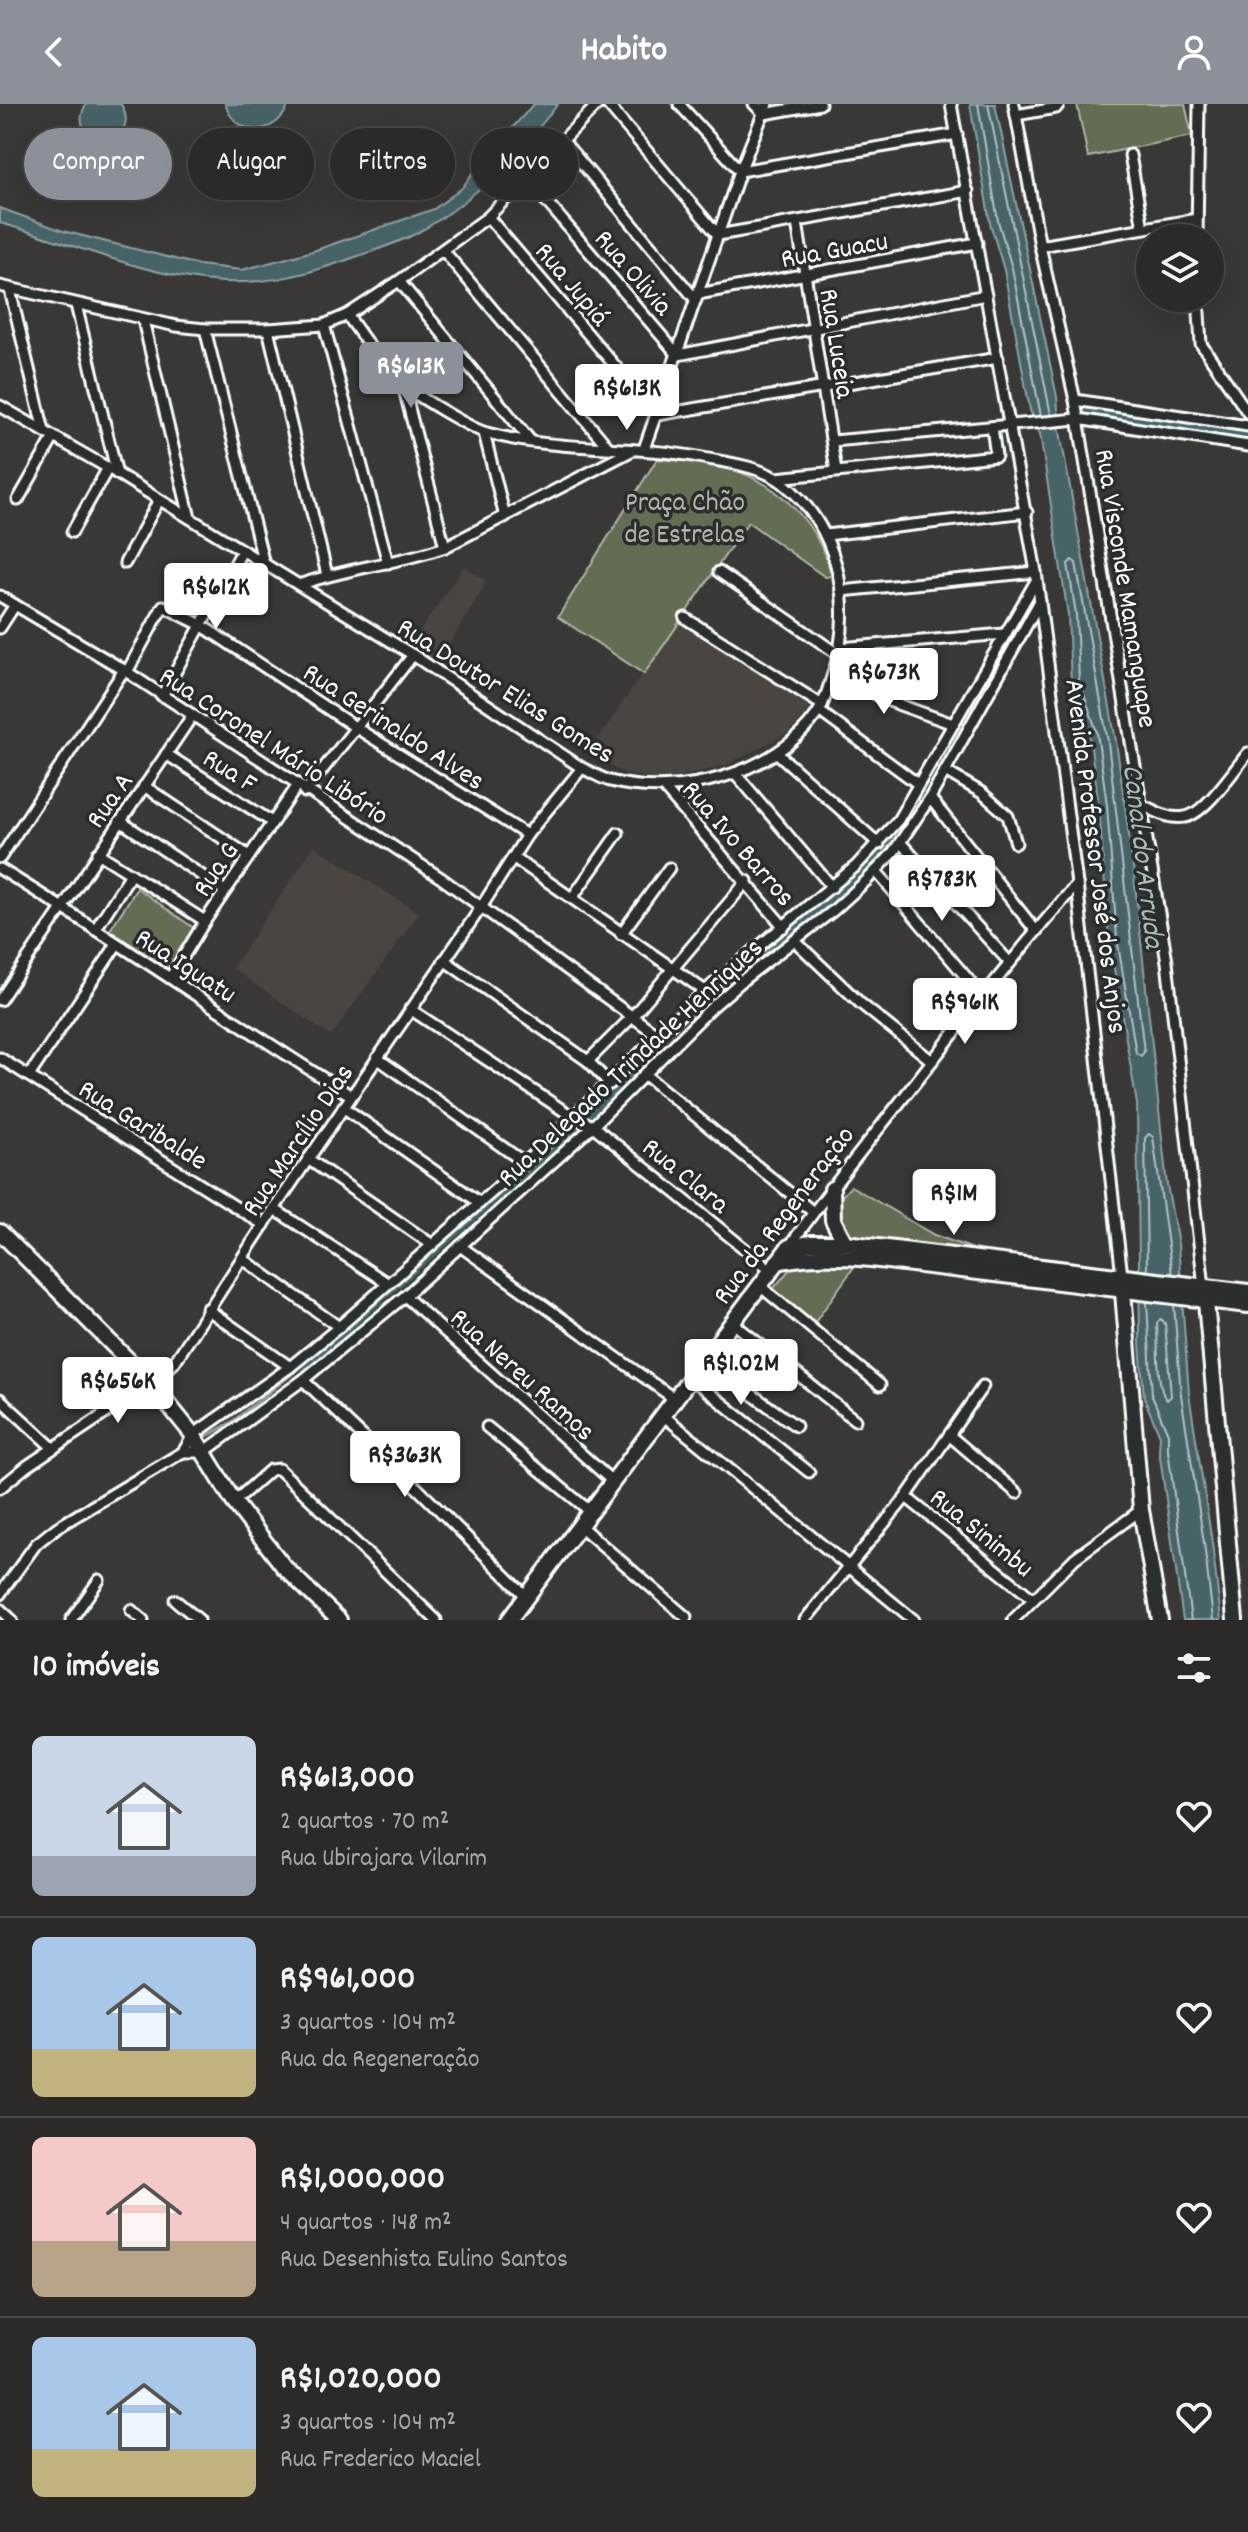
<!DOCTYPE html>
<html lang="pt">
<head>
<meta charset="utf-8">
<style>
	body { margin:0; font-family:Dekko,sans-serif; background:#333231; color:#f1f3f6; height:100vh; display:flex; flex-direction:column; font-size:30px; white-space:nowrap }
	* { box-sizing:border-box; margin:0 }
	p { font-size:26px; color:#a6a7a8 }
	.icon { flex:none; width:44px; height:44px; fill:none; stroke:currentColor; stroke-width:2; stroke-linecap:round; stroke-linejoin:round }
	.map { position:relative; height:1516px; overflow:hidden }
	.details { display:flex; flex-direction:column; background:#2b2a29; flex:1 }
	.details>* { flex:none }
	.top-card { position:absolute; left:24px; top:24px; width:800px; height:72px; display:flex; gap:16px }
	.tools { position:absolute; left:1136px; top:120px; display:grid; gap:16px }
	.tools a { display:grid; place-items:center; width:88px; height:88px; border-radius:50%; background:#2b2a29; box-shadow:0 8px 32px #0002,0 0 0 2px #474646; font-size:40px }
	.price { position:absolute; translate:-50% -68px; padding:0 18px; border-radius:8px; background:#fff; color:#222; font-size:26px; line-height:52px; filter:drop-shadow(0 2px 4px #0008) }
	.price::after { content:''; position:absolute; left:50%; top:48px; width:24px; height:18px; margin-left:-12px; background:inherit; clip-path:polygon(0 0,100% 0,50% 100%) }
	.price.active { background:#8c9099; color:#fff }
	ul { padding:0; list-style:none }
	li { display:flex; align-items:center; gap:24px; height:200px; padding:0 32px }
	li+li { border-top:2px solid #474646 }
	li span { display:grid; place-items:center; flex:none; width:224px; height:160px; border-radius:12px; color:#555 }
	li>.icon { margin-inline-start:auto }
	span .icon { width:96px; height:96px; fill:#fffc; stroke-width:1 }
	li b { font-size:34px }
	h2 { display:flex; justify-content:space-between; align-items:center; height:96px; padding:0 32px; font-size:34px }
	.chip { padding:0 28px; border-radius:36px; background:#2b2a29; box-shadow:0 8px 32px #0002,0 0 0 2px #474646; font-size:28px; line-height:72px }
	.chip.active { background:#8c9099; color:#fff }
	header { display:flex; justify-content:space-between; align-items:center; height:104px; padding:0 32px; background:#8c9099; color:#fff; font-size:36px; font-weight:700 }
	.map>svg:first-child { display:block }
</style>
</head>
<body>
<header><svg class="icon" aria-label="back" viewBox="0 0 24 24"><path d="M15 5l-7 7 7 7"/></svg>Habito<svg class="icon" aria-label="person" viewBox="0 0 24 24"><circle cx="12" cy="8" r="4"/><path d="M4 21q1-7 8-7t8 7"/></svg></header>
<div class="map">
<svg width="1248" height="1516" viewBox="0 0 1248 1516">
	<rect width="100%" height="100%" fill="#393837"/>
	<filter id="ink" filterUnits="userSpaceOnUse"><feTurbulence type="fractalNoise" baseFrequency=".0125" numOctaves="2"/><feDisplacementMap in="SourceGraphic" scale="16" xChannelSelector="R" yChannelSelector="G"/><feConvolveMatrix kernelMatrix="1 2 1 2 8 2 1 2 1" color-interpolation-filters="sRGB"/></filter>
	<g filter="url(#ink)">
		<!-- built -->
		<g fill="#4b4542">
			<path d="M464 462 487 478 437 560 410 542Z"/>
			<path d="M682 511 816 594 803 614 788 629 726 661 682 672 654 675 626 670 588 650Z"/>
			<path d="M314 742 419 809 331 932 232 864Z"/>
		</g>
		<!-- green -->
		<g fill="#636d53" stroke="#b1b6a9" stroke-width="2">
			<path d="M1077 0H1185L1192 32 1088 53Z"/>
			<path d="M657 355C679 357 703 357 724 363 778 377 818 419 832 472L825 473 748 418 644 570 558 513Z"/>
			<path d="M137 784 198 827 169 870 108 829Z"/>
			<path d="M851 1082 934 1131 976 1146 975 1152 861 1136C847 1130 832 1116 838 1099 840 1093 847 1087 851 1082Z"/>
			<path d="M823 1158 856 1160 813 1221 771 1187 791 1164Z"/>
		</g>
		<!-- water -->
		<g fill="#466368" stroke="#90a1a4" stroke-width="2">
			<path d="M86 0H121C146 45 62 45 86 0Z"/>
			<path d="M225 0H289C277 33 236 34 225 0Z"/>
			<path d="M534 0H558C519 50 472 100 415 130 394 141 369 148 347 156 302 172 259 182 211 177 141 170 68 138 0 119V104L63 127 199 161 242 166 313 147 434 105 462 84 480 59Z"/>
			<path d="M970 0H995L1057 293 1060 328 1116 637 1132 753 1167 1081 1178 1140 1189 1290 1212 1438 1221 1516H1183L1159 1346 1160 1332 1144 1294 1140 1240 1137 1000 1109 835 1099 702 1089 629 1071 578 1068 511 1040 330 1030 306 1004 166 990 119Z"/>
		</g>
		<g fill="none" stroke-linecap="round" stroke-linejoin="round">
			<!-- shore -->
			<g stroke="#b5c1c3" stroke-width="2">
				<path d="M978 0 998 117 1012 164 1041 312"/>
				<path d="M988 0 1051 311"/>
				<path d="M1072 456 1076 459 1108 638 1144 948 1141 952 1136 949 1117 834 1107 701 1097 628 1079 576 1076 510 1068 460Z"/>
				<path d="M1147 1167 1145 1034 1149 1030 1153 1033 1172 1170"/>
				<path d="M1147 1198 1152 1292 1168 1330V1346L1191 1516"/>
				<path d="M1174 1201 1181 1291 1204 1439 1213 1516"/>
				<path d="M1161 1215 1165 1219 1171 1292 1167 1296C1156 1287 1158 1236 1157 1219Z"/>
			</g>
			<!-- stream -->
			<path stroke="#90a1a4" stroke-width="3" d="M200 1336 232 1318 303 1261"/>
			<!-- canal -->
			<g stroke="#466368" stroke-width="11">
				<path d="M1088 306 1248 330"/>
				<path d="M687 909 859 770 891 737 924 689 1002 557"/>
				<path d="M303 1261 579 1018 652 944"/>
			</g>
			<!-- street casing -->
			<g stroke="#fff" stroke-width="15">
				<g id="street">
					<path d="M607 0 718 131 968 87"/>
					<path d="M679 0 740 67 957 30"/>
					<path d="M754 0 764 10 820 0"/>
					<path d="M951 0 1036 468 1077 780 1122 1172"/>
					<path d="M1014 0 1040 142 1075 296 1153 772 1167 858 1204 1183"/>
					<path d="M1016 11 1056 4 1059 0"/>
					<path d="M564 38 696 196"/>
					<path d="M1130 51 1143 124"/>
					<path d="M527 75 678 251 986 191"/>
					<path d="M488 113 657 311 998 254"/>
					<path d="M797 118 836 367"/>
					<path d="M1197 134 1199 0"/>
					<path d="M1040 142 1197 115"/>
					<path d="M443 146 608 343"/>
					<path d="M399 177 530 336"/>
					<path d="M0 182 176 222 205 225H268L324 221 347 211 399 177 488 113 598 0"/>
					<path d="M10 186 44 327"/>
					<path d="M698 190 977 139"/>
					<path d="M1198 194 1201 240 1248 309"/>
					<path d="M76 201 117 370"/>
					<path d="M143 216 190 414"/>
					<path d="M324 221 388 459"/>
					<path d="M205 225 264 460"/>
					<path d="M268 225 327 471"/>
					<path d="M403 281 445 443"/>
					<path d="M1075 296 1248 322"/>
					<path d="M0 302 108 364 413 551 582 664C591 668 600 674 610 677 678 695 776 670 817 610 824 600 827 588 831 576 855 508 842 426 783 379 761 362 729 359 703 354 632 340 556 348 487 329 473 326 415 291 404 281 381 262 364 234 347 211"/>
					<path d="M484 329 505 413"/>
					<path d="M833 337 1078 315 1248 342"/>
					<path d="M644 345 740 67 767 0"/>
					<path d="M776 374 996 352 992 323"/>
					<path d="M18 396 54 333"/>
					<path d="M72 428 108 364"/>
					<path d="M826 431 1027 408"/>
					<path d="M125 459 159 396"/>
					<path d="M719 468 839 551"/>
					<path d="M299 481C346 464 397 460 445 443L633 346"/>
					<path d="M841 487 1036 468"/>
					<path d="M0 492 124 566 441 774 659 932"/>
					<path d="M685 514 822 601"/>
					<path d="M0 524 15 501"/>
					<path d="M840 544 1004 530"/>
					<path d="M127 568 163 502 201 521 355 623 527 731"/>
					<path d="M834 568 889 597 953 620"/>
					<path d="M162 592 242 447"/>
					<path d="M819 607 918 680"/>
					<path d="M777 649 879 740"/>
					<path d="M166 650 272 718"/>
					<path d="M945 667 982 689 1008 712 1016 739"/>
					<path d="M735 669 832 783"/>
					<path d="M144 682 249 752"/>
					<path d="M663 683 784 823"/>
					<path d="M305 688 413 551"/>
					<path d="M930 694 1036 827"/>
					<path d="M1142 701C1155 707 1169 716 1185 713 1205 710 1234 666 1248 649"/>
					<path d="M120 717 225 787"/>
					<path d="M900 738 1010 859"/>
					<path d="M98 749 205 817"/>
					<path d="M0 754 124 566"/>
					<path d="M514 754 705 887"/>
					<path d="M0 765C119 837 232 918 350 991"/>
					<path d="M876 767 983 893"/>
					<path d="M572 794 618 729"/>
					<path d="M95 826 131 770"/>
					<path d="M621 830 669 764"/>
					<path d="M795 837 860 899 932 957"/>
					<path d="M444 856 588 957 610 980"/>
					<path d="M170 874 205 817 298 681"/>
					<path d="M0 896 192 612"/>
					<path d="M410 905 573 1013 593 1022 771 1166"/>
					<path d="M0 954 264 1121"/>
					<path d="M377 954 525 1059"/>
					<path d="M588 957 632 913 747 777"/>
					<path d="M644 970 813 1108"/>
					<path d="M29 972 117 840"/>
					<path d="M343 1003 480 1099"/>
					<path d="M308 1055 431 1140"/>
					<path d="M274 1105 387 1179"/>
					<path d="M460 1142 676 1296"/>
					<path d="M789 1143C823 1093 862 1046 900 998 958 924 1015 850 1077 780"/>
					<path d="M243 1155 339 1223"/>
					<path d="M760 1182 880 1281"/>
					<path d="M405 1192 613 1378"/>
					<path d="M207 1205 290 1263"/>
					<path d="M733 1219 855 1316"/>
					<path d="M705 1257 796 1322"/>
					<path d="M692 1275 809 1368"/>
					<path d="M303 1276 414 1381 527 1493"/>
					<path d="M0 1295 53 1344"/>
					<path d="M664 1312 914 1516"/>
					<path d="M487 1323 591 1408"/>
					<path d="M949 1331 1017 1389"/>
					<path d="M183 1348 193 1331 290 1263 339 1223 525 1059 705 887 856 762 898 716 1036 477"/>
					<path d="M0 1384 27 1362 151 1279 174 1259 274 1105 480 805 527 731 582 664"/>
					<path d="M906 1393 1033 1495"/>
					<path d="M234 1398 270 1366 279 1365 436 1516"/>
					<path d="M580 1422 686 1513"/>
					<path d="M0 1490 36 1440 56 1424 183 1348H204L303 1276 405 1192 593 1022 712 903 744 875 834 806 866 777 892 750 930 694 1040 497"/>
					<path d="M175 1496 199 1516"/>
					<path d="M0 1505 12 1516"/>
					<path d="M131 1506 143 1516"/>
					<path d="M71 1516 99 1476"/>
					<path d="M805 1516 906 1393 983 1282"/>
					<path d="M1013 1516 1075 1454 1141 1406"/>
				</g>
			</g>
			<!-- secondary casing -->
			<g stroke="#fff" stroke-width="20">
				<g id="secondary">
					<path d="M832 1085 833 1116 845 1139"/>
					<path d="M0 1128 151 1279 193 1331 234 1398 284 1463 339 1516"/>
					<path d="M777 1158C810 1151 838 1152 871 1155L1248 1201"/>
					<path d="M1122 1176 1141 1406 1160 1516"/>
					<path d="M1205 1187 1235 1516"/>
					<path d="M509 1516 789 1143 811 1139H845L1248 1188"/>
				</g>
			</g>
			<!-- street -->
			<use href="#street" stroke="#2a2d2e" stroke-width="9"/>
			<!-- secondary -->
			<use href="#secondary" stroke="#2a2d2e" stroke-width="14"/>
		</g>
	</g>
	<g text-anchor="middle" stroke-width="7" stroke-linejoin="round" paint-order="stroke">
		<!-- street labels -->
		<g font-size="28" fill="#fff" stroke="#2a2d2e">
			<text transform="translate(834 144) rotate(-10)" y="10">Rua Guacu</text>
			<text transform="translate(635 167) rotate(49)" y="10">Rua Olivia</text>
			<text transform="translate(574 179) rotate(50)" y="10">Rua Jupiá</text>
			<text transform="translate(839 239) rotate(81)" y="10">Rua Luceia</text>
			<text transform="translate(1128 484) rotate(81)" y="10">Rua Visconde Mamanguape</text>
			<text transform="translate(507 585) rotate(32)" y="10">Rua Doutor Elias Gomes</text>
			<text transform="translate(395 621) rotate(33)" y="10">Rua Gerinaldo Alves</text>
			<text transform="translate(275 640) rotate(33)" y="10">Rua Coronel Mário Libório</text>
			<text transform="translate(231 665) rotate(32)" y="10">Rua F</text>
			<text transform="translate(108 695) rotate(-55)" y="10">Rua A</text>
			<text transform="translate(740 738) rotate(49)" y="10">Rua Ivo Barros</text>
			<text transform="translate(1098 752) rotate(83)" y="10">Avenida Professor José dos Anjos</text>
			<text transform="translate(214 764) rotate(-56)" y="10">Rua G</text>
			<text transform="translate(187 860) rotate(33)" y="10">Rua Iguatu</text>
			<text transform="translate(629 957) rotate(-43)" y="10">Rua Delegado Trindade Henriques</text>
			<text transform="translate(144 1019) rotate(32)" y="10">Rua Garibalde</text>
			<text transform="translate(296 1035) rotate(-56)" y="10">Rua Marcílio Dias</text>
			<text transform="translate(687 1070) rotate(39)" y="10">Rua Clara</text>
			<text transform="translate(782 1110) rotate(-53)" y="10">Rua da Regeneração</text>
			<text transform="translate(524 1269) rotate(42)" y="10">Rua Nereu Ramos</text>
			<text transform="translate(983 1427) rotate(39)" y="10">Rua Sinimbu</text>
		</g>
		<!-- park labels -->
		<g font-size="28" fill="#b1b6a9" stroke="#2a2d2e">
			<text x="685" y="406">Praça Chão<tspan x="685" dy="32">de Estrelas</tspan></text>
		</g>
		<!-- water labels -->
		<g font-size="30" font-style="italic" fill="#acb9bb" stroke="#2a2d2e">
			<text transform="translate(1145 752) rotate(83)" y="10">Canal do Arruda</text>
		</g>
	</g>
</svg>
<div class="tools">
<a><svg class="icon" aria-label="layers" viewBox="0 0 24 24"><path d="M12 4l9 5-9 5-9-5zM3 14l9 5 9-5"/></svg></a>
</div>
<b class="price active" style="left:411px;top:306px">R$613K</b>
<b class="price" style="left:627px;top:328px">R$613K</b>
<b class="price" style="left:216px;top:527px">R$612K</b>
<b class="price" style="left:884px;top:612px">R$673K</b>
<b class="price" style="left:942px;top:819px">R$783K</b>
<b class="price" style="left:965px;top:942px">R$961K</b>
<b class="price" style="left:954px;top:1133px">R$1M</b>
<b class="price" style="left:741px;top:1303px">R$1.02M</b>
<b class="price" style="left:118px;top:1321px">R$656K</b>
<b class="price" style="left:405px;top:1395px">R$363K</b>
<div class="top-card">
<a class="chip active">Comprar</a>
<a class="chip">Alugar</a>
<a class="chip">Filtros</a>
<a class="chip">Novo</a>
</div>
</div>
<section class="details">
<h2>10 imóveis<svg class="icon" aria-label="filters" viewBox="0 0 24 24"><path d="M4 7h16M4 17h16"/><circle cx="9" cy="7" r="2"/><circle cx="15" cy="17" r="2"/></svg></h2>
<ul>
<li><span style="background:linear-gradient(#c9d6e8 75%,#9aa5b1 0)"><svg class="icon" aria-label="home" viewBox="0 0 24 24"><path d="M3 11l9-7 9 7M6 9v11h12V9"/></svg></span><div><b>R$613,000</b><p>2 quartos · 70 m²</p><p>Rua Ubirajara Vilarim</p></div><svg class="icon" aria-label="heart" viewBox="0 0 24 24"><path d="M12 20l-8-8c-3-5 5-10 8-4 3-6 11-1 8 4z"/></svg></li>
<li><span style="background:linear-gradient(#a9c7e8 70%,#c2b280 0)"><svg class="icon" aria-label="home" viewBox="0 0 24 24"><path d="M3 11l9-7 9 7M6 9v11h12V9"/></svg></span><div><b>R$961,000</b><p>3 quartos · 104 m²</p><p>Rua da Regeneração</p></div><svg class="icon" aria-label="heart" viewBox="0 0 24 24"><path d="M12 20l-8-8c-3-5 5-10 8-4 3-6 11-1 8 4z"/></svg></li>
<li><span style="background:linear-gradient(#f6c9c9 65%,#b9a48a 0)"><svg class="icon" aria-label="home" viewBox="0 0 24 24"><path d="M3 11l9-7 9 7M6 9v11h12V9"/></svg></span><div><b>R$1,000,000</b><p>4 quartos · 148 m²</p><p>Rua Desenhista Eulino Santos</p></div><svg class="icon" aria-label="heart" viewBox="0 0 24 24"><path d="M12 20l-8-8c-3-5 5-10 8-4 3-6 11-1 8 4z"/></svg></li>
<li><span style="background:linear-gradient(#a9c7e8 70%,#c2b280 0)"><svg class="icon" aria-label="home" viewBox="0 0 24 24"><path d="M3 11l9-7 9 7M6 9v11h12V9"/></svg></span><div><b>R$1,020,000</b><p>3 quartos · 104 m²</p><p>Rua Frederico Maciel</p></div><svg class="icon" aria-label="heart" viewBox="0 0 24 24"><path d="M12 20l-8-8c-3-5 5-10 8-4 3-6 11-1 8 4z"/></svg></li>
</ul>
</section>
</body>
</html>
